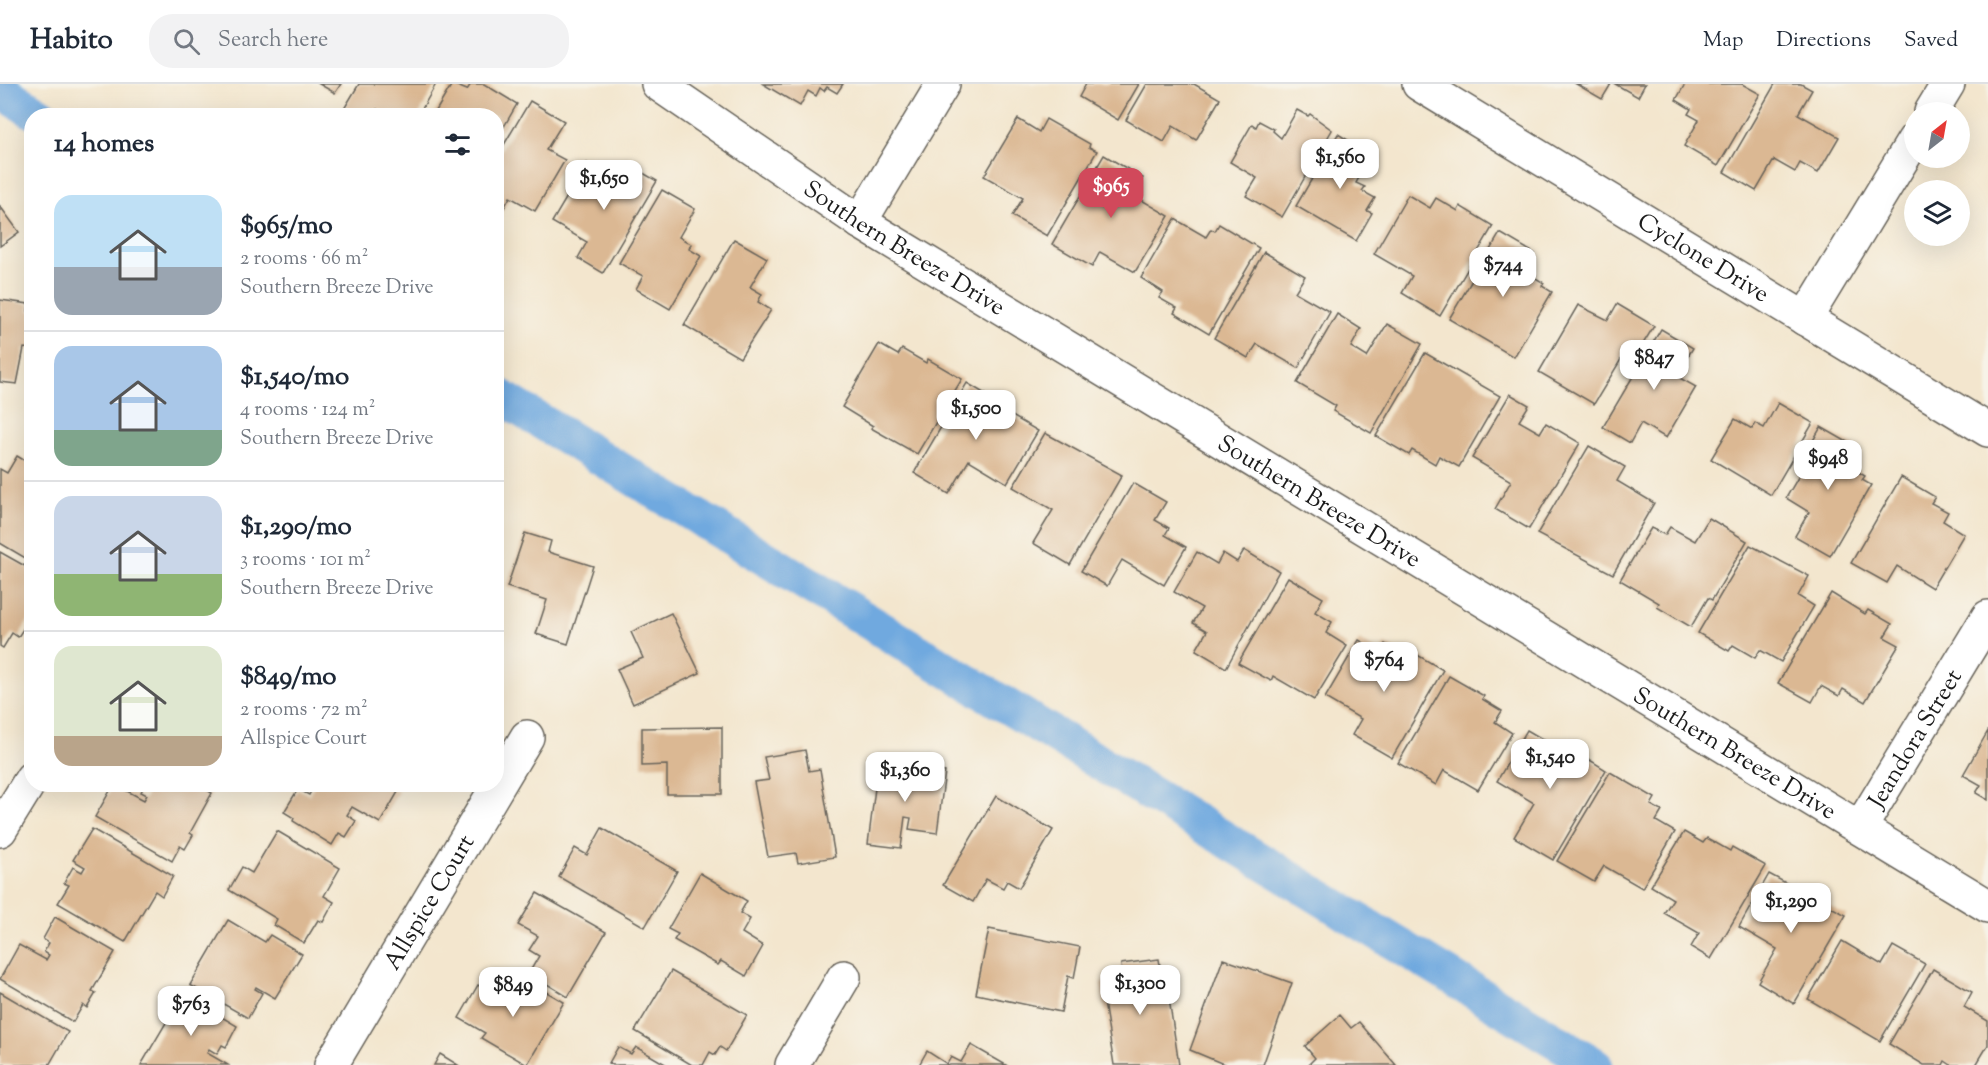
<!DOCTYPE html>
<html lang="en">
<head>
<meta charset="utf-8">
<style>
	body { margin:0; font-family:"Sorts Mill Goudy",serif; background:#f2f2f3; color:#1f2937; height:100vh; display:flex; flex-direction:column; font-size:22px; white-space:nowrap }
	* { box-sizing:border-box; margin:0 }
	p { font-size:20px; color:#747a83 }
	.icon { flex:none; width:33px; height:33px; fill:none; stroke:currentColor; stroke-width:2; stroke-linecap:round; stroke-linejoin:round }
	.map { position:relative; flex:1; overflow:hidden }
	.side { position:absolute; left:24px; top:24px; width:480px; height:684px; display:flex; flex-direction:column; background:#fff; border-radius:24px; box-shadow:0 6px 24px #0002 }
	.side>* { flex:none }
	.needle { width:39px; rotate:31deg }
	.controls { position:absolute; left:1904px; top:18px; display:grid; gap:12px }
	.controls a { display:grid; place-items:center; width:66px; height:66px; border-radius:50%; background:#fff; box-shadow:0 6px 24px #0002; font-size:30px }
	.price { position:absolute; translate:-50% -51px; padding:0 14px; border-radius:12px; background:#fff; color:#222; font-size:20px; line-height:39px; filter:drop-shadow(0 2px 3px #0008) }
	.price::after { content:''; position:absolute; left:50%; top:36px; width:18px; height:14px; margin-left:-9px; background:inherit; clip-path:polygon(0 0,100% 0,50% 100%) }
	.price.on { background:#d1495b; color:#fff }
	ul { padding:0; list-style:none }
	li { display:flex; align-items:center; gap:18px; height:150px; padding:0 30px }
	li+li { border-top:2px solid #e0e1e3 }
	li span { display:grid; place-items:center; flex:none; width:168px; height:120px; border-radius:18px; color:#555 }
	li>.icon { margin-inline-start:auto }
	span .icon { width:72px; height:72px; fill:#fffc; stroke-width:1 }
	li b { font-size:26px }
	h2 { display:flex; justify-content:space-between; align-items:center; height:72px; padding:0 30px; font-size:26px }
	header { display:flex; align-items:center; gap:36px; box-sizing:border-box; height:84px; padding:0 30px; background:#fff; border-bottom:2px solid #e0e1e3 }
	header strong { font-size:28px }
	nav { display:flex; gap:33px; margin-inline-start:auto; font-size:21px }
	.search { width:420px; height:54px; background:#f2f2f3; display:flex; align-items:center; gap:15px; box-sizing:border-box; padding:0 21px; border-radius:24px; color:#747a83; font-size:22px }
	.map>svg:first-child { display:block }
</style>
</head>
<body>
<header>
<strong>Habito</strong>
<div class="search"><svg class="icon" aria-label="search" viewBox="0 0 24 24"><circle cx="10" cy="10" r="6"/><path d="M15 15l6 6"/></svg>Search here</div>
<nav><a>Map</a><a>Directions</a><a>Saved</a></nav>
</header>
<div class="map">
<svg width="1988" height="981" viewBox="0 0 1988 981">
	<rect width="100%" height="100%" fill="#f7f3e8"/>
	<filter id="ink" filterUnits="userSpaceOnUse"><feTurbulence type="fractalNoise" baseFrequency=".0167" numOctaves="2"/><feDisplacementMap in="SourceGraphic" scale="12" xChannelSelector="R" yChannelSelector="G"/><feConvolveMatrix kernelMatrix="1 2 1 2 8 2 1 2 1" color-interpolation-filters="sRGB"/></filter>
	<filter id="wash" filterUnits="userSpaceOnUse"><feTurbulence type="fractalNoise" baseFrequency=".008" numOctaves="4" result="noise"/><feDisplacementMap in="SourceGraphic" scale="24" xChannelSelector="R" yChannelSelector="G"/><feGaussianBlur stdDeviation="1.35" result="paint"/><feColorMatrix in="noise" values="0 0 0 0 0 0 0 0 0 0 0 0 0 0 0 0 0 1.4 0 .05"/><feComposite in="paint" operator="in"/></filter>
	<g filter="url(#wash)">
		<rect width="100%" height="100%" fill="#f3e6ce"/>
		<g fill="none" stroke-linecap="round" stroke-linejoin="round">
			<!-- canal -->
			<g stroke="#6fa9df" stroke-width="36">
				<path d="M0 6 41 32"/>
				<path d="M496 310 1595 981"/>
			</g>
		</g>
		<g id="blocks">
			<!-- building -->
			<g fill="#dbb893">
				<path d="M319 0H341L335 9Z"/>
				<path d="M359 0H436L418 32H388L377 25 373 32H343L341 30Z"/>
				<path d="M452 0 467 6 471 0H484L517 20 502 46 496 43V32H433Z"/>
				<path d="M763 0H843L837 9 827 3 824 7 820 4 816 12 808 7 800 22Z"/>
				<path d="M1086 0H1139L1118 36 1079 13Z"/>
				<path d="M1147 0H1194L1220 15 1196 56 1173 42 1164 58 1126 36Z"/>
				<path d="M1576 0H1611L1602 15Z"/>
				<path d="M1615 0H1645L1638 13Z"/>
				<path d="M1685 0H1742L1760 10 1718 82 1684 62 1699 36 1688 30 1691 25 1676 16Z"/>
				<path d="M1775 0H1801L1812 6 1798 30 1839 53 1818 89 1800 79 1795 88 1774 76 1756 107 1724 88Z"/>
				<path d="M530 17 564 37 546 66 565 76 535 127 510 113 499 133 496 132V74Z"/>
				<path d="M1297 26 1308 32 1310 30 1332 46 1282 133 1246 112 1257 94 1230 78 1252 40 1256 43 1259 37 1274 45 1273 47 1281 54Z"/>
				<path d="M1018 35 1039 48 1046 35 1090 60 1089 63 1097 67 1047 152 1012 132 1023 114 984 92Z"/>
				<path d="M1338 50 1372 71 1356 99 1365 103 1362 107 1375 114 1367 127 1372 129 1356 157 1296 122Z"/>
				<path d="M1104 71 1143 94 1133 111 1169 132 1135 188 1100 168 1092 183 1052 160Z"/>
				<path d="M624 78 657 97 603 189 578 174 587 158 552 138 587 79 614 95Z"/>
				<path d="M662 106 695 125 679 153 691 160 689 165 701 172 670 225 636 205 643 192 619 179Z"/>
				<path d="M1408 111 1430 124 1436 114 1458 127 1460 122 1493 142 1440 232 1402 209 1412 192 1374 170Z"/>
				<path d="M0 122 19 148 0 162Z"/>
				<path d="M1175 135 1206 153 1211 145 1215 147 1219 140 1259 164 1209 250 1174 229 1177 224 1159 214 1163 208 1141 194Z"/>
				<path d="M1500 149 1534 169 1524 187 1544 199 1542 202 1552 208 1514 273 1449 235Z"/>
				<path d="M734 155 767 174 750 203 762 210 758 218 771 226 740 274 684 241Z"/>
				<path d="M1264 168 1305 192 1295 208 1330 228 1298 284 1257 260 1248 274 1214 254Z"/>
				<path d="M0 216 29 220 28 227H32V265L24 264 17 300 0 298Z"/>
				<path d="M1617 220 1654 242 1635 273 1626 267 1594 320 1539 288 1578 221 1608 236Z"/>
				<path d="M1337 230 1361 245 1351 263 1367 273 1387 240 1422 260 1371 349 1333 327 1336 322 1297 299Z"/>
				<path d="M1661 245 1693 264 1676 292 1696 303 1666 354 1641 339 1630 359 1603 343Z"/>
				<path d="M879 260 898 271 902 265 926 279 928 275 962 295 917 370 871 344 873 342 842 323Z"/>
				<path d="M1425 269 1500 312 1459 383 1439 372 1435 380 1412 366 1409 371 1376 352Z"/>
				<path d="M967 299 1002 320 1000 325 1038 347 1007 399 969 376 949 410 914 389Z"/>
				<path d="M1510 310 1529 321 1519 337 1540 349 1546 339 1580 359 1529 445 1495 425 1511 397 1472 374Z"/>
				<path d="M1778 319 1813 339 1771 411 1711 375 1735 335 1752 345 1755 339 1764 344Z"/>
				<path d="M1821 343 1856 363 1846 381 1865 392 1862 396 1871 401 1830 472 1795 452 1809 428 1786 414 1807 378 1802 375Z"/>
				<path d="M1045 349 1122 391 1070 481 1033 459 1053 426 1013 403Z"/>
				<path d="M1589 362 1625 383 1617 397 1654 419 1613 490 1537 450Z"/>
				<path d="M17 372 32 381V478L0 459V385L7 389Z"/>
				<path d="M1901 393 1935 413 1931 419 1948 428 1943 437 1964 450 1932 504 1897 482 1887 499 1851 479Z"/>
				<path d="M1133 399 1166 418 1155 436 1169 444 1165 451 1186 463 1164 501 1122 476 1107 502 1081 487Z"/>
				<path d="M1709 434 1747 457 1712 516 1708 514 1691 543 1657 523 1659 519 1620 496 1651 444 1665 451 1670 443 1695 457Z"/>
				<path d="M525 449 551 457 548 468 593 482 568 560 536 550 547 516 507 503Z"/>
				<path d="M1750 461 1809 492 1798 512 1814 522 1781 578 1760 566 1755 574 1733 561 1729 567 1698 549Z"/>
				<path d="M1244 466 1279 487 1226 584 1196 566 1207 547 1193 539 1202 524 1174 508 1197 468 1217 480 1223 469 1237 478Z"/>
				<path d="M0 468 32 486V531L18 553 12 549 3 564 0 562Z"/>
				<path d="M1288 493 1323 514 1315 528 1332 538 1326 549 1347 562 1314 616 1273 592 1271 597 1238 579Z"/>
				<path d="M1831 509 1865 530 1868 526 1892 540 1884 553 1899 561 1865 618 1843 605 1839 612 1821 602 1812 618 1778 599Z"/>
				<path d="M671 529 700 589 633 620 617 585 643 574 631 548Z"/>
				<path d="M1359 556 1380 569 1385 560 1406 572 1409 566 1443 586 1392 674 1352 651 1361 635 1325 614Z"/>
				<path d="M1449 592 1484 612 1482 615 1502 627 1495 638 1512 649 1478 706 1444 686 1436 701 1398 679Z"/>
				<path d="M722 643V710H667V681L642 682V644Z"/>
				<path d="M1527 646 1566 669 1569 663 1606 686 1553 776 1514 753 1534 719 1497 697Z"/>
				<path d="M1988 647V716L1976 709 1981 701 1963 691Z"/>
				<path d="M805 666 809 687 820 685 835 773 798 779 796 769 768 773 754 698 769 696 764 673Z"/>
				<path d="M878 680 945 688 937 749 909 745 911 734 905 733 901 764 868 760Z"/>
				<path d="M1610 688 1655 714 1651 721 1662 727 1656 737 1675 748 1642 804 1604 782 1594 798 1557 777Z"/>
				<path d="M114 700 144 716 147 711 141 708 145 700H197L212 709 190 749 193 751 185 765 180 762 172 777 95 733Z"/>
				<path d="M315 700H385L398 708 380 739 352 723 347 731 356 737 346 753 339 749 332 761 293 737 294 734 284 728 298 705 309 711Z"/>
				<path d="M996 712 1053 746 1019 804 1007 797 1003 804 986 795 973 818 943 801Z"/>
				<path d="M602 744 677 787 645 843 559 793 575 764 587 771Z"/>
				<path d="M92 745 173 792 162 812 155 807 125 858 58 819 69 801 64 799 73 783 82 788 85 783 73 776Z"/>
				<path d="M277 747 340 784 324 812 334 818 323 838 318 836 304 859 274 841 277 835 229 806 242 783 252 789Z"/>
				<path d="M1684 748 1703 759 1707 754 1730 767 1732 763 1766 782 1711 875 1691 863 1699 849 1664 829 1673 815 1651 802Z"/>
				<path d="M700 789 747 817 740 829 750 835 742 849 763 862 746 892 721 877 718 881 674 856 678 850 668 845Z"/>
				<path d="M1769 790 1846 831 1794 920 1758 898 1777 865 1739 843Z"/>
				<path d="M537 809 606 848 568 913 529 889 539 872 529 866 538 852 518 841Z"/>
				<path d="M55 833 115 868 92 907 96 909 87 924 83 921 73 938 0 895 19 861 46 876 49 871 44 868 49 859 43 855Z"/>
				<path d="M228 836 265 858 270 851 302 870 275 914 256 903 255 905 262 909 248 934 190 901Z"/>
				<path d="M989 845 1080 863 1074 894 1068 892 1061 928 976 910Z"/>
				<path d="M1842 857 1882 881 1893 862 1925 880 1880 957 1808 915Z"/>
				<path d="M1159 875 1161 888H1165L1179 981H1114L1101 899 1123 896 1121 880Z"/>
				<path d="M1223 875 1292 899 1263 981H1226L1190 966Z"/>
				<path d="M1933 885 1972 908 1964 923 1988 937V961L1976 981H1951L1945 977 1943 981H1924L1889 960Z"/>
				<path d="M671 887 747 931 726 967 720 963 715 971 710 968 703 981H692L635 947Z"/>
				<path d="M526 896 564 918 527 981 481 954 485 949 459 934 478 901 502 915 510 901 519 907Z"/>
				<path d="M0 908 68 948 49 981H0Z"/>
				<path d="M183 910 237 942 226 963 222 961 217 970 209 965 207 969 228 981H141Z"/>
				<path d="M1340 931 1351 944 1359 938 1396 981H1308L1315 974 1305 962Z"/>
				<path d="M971 961 1006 981H919L927 967 947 980 951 973 961 978Z"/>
				<path d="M618 963 631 970 636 963 667 981H613L609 979Z"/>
				<path d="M440 970 458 981H434Z"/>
			</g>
		</g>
	</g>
	<g filter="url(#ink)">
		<use href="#blocks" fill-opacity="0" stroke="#67635a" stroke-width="1.5"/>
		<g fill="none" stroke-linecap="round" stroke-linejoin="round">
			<!-- minor casing -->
			<g stroke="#67635a" stroke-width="36">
				<g id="minor">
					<path id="s1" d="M658 0 860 138 1988 822"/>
					<path id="s2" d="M1419 0 1988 346"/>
					<path d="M1931 28 1948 0"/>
					<path d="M860 138 943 0"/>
					<path d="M1805 235 1914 56"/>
					<path id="s3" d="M1860 744 1988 533"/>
					<path d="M0 746 32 694"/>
					<path id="s4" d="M331 981 527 653"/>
					<path d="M792 981 844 893"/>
				</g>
			</g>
			<!-- minor -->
			<use href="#minor" stroke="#fff" stroke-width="33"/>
		</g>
	</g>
	<g text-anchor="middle" stroke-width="6" stroke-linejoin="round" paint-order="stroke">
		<!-- street labels -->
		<g font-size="24" fill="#1c1c1c" stroke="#f7f3e8">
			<text dy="8" stroke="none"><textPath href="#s1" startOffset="296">Southern Breeze Drive</textPath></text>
			<text dy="8" stroke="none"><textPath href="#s2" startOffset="333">Cyclone Drive</textPath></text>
			<text dy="8" stroke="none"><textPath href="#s1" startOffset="782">Southern Breeze Drive</textPath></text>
			<text dy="8" stroke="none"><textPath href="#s3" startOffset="105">Jeandora Street</textPath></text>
			<text dy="8" stroke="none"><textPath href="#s1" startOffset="1268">Southern Breeze Drive</textPath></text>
			<text dy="8" stroke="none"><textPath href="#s4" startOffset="190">Allspice Court</textPath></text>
		</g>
	</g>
</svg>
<div class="controls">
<a><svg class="needle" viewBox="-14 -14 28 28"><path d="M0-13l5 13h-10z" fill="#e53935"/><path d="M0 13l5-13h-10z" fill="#747a83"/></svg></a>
<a><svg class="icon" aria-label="layers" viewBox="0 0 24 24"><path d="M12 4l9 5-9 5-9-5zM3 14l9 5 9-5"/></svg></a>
</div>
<b class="price" style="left:1340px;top:106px">$1,560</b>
<b class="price" style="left:604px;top:127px">$1,650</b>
<b class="price on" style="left:1111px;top:135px">$965</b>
<b class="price" style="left:1503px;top:214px">$744</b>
<b class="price" style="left:1654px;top:307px">$847</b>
<b class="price" style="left:976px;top:357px">$1,500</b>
<b class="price" style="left:1828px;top:407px">$948</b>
<b class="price" style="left:1384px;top:609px">$764</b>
<b class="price" style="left:1550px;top:706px">$1,540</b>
<b class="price" style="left:905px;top:719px">$1,360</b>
<b class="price" style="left:1791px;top:850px">$1,290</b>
<b class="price" style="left:1140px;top:932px">$1,300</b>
<b class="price" style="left:513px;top:934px">$849</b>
<b class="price" style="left:191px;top:953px">$763</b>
<section class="side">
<h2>14 homes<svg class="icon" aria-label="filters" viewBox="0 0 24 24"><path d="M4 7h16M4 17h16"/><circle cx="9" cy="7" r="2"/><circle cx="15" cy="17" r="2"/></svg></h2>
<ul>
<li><span style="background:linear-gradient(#bfe0f5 60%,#9aa5b1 0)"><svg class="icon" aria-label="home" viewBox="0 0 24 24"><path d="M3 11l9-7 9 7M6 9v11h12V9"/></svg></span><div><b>$965/mo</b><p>2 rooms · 66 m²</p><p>Southern Breeze Drive</p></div></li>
<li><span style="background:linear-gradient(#a9c7e8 70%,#7fa58c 0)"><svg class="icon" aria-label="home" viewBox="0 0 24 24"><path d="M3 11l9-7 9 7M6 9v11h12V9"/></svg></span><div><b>$1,540/mo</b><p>4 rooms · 124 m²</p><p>Southern Breeze Drive</p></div></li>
<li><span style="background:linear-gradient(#c9d6e8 65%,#8fb573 0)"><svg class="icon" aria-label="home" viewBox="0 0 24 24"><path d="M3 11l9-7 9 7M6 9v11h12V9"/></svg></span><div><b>$1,290/mo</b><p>3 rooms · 101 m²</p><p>Southern Breeze Drive</p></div></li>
<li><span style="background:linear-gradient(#dfe7d0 75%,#b9a48a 0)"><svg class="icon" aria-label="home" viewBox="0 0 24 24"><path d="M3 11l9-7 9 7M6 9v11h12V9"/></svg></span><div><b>$849/mo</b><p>2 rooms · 72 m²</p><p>Allspice Court</p></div></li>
</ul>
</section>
</div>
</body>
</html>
